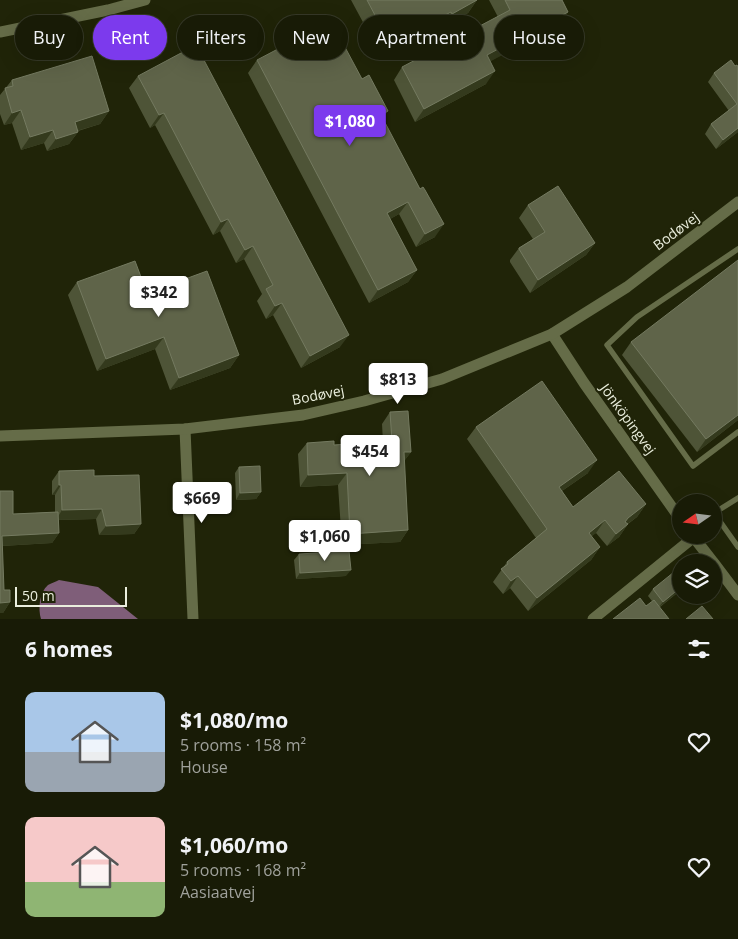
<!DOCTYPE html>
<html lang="en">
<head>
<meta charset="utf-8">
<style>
	body { margin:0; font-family:"Open Sans",sans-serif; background:#212410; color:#f1f3f6; height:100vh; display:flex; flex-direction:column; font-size:19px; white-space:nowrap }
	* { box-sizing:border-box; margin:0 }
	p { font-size:16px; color:#9fa19b }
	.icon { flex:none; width:28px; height:28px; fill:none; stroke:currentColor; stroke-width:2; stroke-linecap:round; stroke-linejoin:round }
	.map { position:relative; height:619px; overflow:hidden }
	.side { display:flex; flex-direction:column; background:#181b06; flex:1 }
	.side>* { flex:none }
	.banner { position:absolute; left:15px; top:15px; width:709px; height:45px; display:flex; gap:10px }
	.needle { width:32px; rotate:256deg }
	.tools { position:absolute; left:672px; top:494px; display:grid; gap:10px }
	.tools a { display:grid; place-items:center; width:50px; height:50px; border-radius:50%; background:#181b06; box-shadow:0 5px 20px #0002,0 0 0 1px #363928; font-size:25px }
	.scale { position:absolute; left:15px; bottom:12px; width:112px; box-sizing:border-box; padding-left:5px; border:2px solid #eaeedd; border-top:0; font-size:14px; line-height:18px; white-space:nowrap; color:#eaeedd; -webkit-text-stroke:4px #202408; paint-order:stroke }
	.price { position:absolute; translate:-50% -42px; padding:0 11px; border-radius:5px; background:#fff; color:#222; font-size:16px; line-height:32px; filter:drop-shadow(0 1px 2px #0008) }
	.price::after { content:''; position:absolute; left:50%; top:30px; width:15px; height:11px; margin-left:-8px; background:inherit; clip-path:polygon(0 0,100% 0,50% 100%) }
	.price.on { background:#7c3aed; color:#fff }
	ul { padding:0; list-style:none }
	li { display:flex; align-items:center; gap:15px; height:125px; padding:0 25px }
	li span { display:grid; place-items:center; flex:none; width:140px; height:100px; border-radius:10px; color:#555 }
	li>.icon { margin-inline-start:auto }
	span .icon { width:60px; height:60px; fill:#fffc; stroke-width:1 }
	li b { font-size:21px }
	h2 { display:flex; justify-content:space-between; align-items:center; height:60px; padding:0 25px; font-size:21px }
	.pill { padding:0 18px; border-radius:22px; background:#181b06; box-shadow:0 5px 20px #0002,0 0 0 1px #363928; font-size:18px; line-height:45px }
	.pill.on { background:#7c3aed; color:#fff }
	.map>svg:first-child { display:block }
</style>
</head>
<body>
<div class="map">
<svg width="738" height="619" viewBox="0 0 738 619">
	<rect width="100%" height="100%" fill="#202408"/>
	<!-- water -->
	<path fill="#7f5e79" d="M59 580 98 587 138 619H41C38 609 39 593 48 585 51 583 56 582 59 580Z"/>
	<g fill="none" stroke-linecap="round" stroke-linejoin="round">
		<!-- service -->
		<g stroke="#656c48" stroke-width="5.5">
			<path d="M738 249 637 317 607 345 693 466 738 432"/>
			<path d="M738 498 714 513 738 547"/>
		</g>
		<!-- minor -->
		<g stroke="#656c48" stroke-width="11">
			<path d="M0 32 108 10 145 0"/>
			<path d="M552 334 584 383 681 520"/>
			<path d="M185 429 193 619"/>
			<path d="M0 436 185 429 303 415 364 401 442 379 552 334 627 287 738 202"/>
			<path d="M692 535 713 562"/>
			<path d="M714 563 738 595"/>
			<path d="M593 619 694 537"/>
		</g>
	</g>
	<!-- wall -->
	<g fill="#4e5437">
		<path d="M351 0H477L468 13 443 26 442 24 401 46 397 40 378 50Z"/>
		<path d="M489 0H562L568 12 559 25 490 61 486 84 415 122 394 80 402 67 498 17Z"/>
		<path d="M257 60 383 118 435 237 416 247 399 214 390 219 417 270 408 282 369 303 248 73Z"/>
		<path d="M738 67V132L716 149 705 134 711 124 729 111 708 82 714 73Z"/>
		<path d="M138 76 340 347 301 368 273 315 266 319 257 301 262 294 244 259 236 263 220 231 213 235 155 125 150 128 129 88Z"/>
		<path d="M12 80 109 111 100 124 78 131V132L69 144 47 151 44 143 21 150 12 123 4 125 0 114V95Z"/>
		<path d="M528 205 595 243 586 255 530 293 510 262V260L519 248 533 239 519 218Z"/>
		<path d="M77 282 147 293 239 355 230 368 170 390 155 349 97 371 68 295Z"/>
		<path d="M631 342 738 420 697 452 622 355Z"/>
		<path d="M390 412 411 452 404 461 408 530 400 542 342 545 338 485 300 487 298 454 307 443 334 445 383 442 382 424Z"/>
		<path d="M476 427 588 473 562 491 573 507 646 504 637 517 628 524 619 537 607 546 596 533 591 536 600 547 591 560 528 611 510 588 503 594 493 582 507 562 536 538 467 439Z"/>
		<path d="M239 467 261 492 256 499 236 500 235 473Z"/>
		<path d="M59 471 94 476 141 524 134 534 99 535 96 519 59 520V533L52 543 2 546 4 590 10 602 3 613H0V491L13 514 55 512V495H52V481Z"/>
		<path d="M299 554 346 576 296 579 294 560Z"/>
		<path d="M681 572V590L660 607 652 601 648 596 653 589Z"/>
	</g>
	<!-- shaded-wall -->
	<g fill="#343a1d">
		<path d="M477 0 468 13 443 26 452 14Z"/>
		<path d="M451 12 442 24 401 46 410 33Z"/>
		<path d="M568 12 559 25 478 68 487 55Z"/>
		<path d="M406 27 397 40 378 50 387 38Z"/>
		<path d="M495 71 486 84 415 122 424 109Z"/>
		<path d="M21 110 12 123 4 125 12 113Z"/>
		<path d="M109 111 100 124 66 134 75 122Z"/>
		<path d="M388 111 379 124 381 115Z"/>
		<path d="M164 113 155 125 150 128 159 115Z"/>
		<path d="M738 128V132L716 149 723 140Z"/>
		<path d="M53 130 44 143 21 150 30 137Z"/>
		<path d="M78 132 69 144 47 151 56 139Z"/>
		<path d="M408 202 399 214 378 226 387 213Z"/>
		<path d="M228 219 220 231 213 235 221 222Z"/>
		<path d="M444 224 435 237 416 247 425 234Z"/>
		<path d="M595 243 586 255 530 293 538 280Z"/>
		<path d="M253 246 244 259 236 263 245 250Z"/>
		<path d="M417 270 408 282 369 303 378 290Z"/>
		<path d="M282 303 273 315 266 319 275 306Z"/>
		<path d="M349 335 340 347 301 368 310 356Z"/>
		<path d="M164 337 155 349 97 371 106 359Z"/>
		<path d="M239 355 230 368 170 390 179 378Z"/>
		<path d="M738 415V420L697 452 706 439Z"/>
		<path d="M404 452H411L402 464Z"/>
		<path d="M597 460 588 473 550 499 559 487Z"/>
		<path d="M347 473 338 485 300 487 308 475Z"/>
		<path d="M59 485H61L55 495H52Z"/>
		<path d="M261 492 256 499 236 500 240 493Z"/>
		<path d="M646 504 637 517 619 530 628 524 619 537 607 546 628 518Z"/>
		<path d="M102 509 96 519 56 520 62 510Z"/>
		<path d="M605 520 596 533 580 546 589 533Z"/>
		<path d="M141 524 134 534 99 535 106 526Z"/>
		<path d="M408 530 400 542 342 545 350 534Z"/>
		<path d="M59 533 52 543 0 546 2 536Z"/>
		<path d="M600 547 591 560 528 611 537 598Z"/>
		<path d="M351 570 346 576 296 579 300 573Z"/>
		<path d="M518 576 510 588 503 594 511 581Z"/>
		<path d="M681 587V590L658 608 663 602Z"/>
		<path d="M10 602 3 613H0V603Z"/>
	</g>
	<!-- building -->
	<g fill="#5f6449" stroke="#747a60">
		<path d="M367 0H477L452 14 451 12 410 33 406 27 387 38Z"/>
		<path d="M505 0H562L568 12 487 55 495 71 424 109 402 67 510 10Z"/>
		<path d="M331 21 362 79 369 75 388 111 381 115 420 189 423 187 425 190 444 224 425 234 408 202 387 213 417 270 378 290 257 60Z"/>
		<path d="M196 45 349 335 310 356 282 303 275 306 266 289 273 285 253 246 245 250 228 219 221 222 164 113 159 115 138 76Z"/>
		<path d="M92 56 109 111 75 122 78 132 56 139 53 130 30 137 21 110 12 113 5 88 13 86 12 80Z"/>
		<path d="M731 60 735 66 737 65 738 67V128L723 140 711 124 737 104 714 73Z"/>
		<path d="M558 186 595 243 538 280 519 249V248L545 232 528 205Z"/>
		<path d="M738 260V415L706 439 631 342Z"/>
		<path d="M135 261 147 293 207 271 239 355 179 378 164 337 106 359 77 282Z"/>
		<path d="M542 381 597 460 559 487 573 507 619 471 646 504 628 518 625 522 628 524 616 534 605 520 589 533 600 547 537 598 518 576 511 581 501 569 508 564 507 562 547 529 476 427Z"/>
		<path d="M408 411 411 452H404L408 530 350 534 347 473 308 475 307 443 334 441V445L392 441 390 412Z"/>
		<path d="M260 466 261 492 240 493 239 467Z"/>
		<path d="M94 470V476L139 475 141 524 106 526 102 509 62 510 61 485H59V471Z"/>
		<path d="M0 491H13V514L58 512 59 533 2 536 4 590H10V602L0 603Z"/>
		<path d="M349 551 351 570 300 573 299 554Z"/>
		<path d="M679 568 681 572V587L663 602 653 589Z"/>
		<path d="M640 598 646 606 654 600 669 619H613Z"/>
		<path d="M702 606 713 619H686Z"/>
	</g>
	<g text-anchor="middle" stroke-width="4" stroke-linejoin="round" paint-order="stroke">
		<!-- street labels -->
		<g font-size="14" fill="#eaeedd" stroke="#202408">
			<text transform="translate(676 231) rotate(-37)" y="5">Bodøvej</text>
			<text transform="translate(318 395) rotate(-11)" y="5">Bodøvej</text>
			<text transform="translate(628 419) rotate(54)" y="5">Jönköpingvej</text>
		</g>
	</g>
</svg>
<div class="tools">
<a><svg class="needle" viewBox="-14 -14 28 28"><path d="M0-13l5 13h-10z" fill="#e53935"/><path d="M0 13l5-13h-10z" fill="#9fa19b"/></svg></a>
<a><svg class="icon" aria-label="layers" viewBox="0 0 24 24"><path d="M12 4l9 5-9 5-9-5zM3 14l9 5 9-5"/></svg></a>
</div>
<div class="scale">50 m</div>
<b class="price on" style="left:350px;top:147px">$1,080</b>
<b class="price" style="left:159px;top:318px">$342</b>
<b class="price" style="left:398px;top:405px">$813</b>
<b class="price" style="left:370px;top:477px">$454</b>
<b class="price" style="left:202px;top:524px">$669</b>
<b class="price" style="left:325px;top:562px">$1,060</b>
<div class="banner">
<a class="pill">Buy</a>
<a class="pill on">Rent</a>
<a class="pill">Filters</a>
<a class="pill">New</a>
<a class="pill">Apartment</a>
<a class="pill">House</a>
</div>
</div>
<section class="side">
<h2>6 homes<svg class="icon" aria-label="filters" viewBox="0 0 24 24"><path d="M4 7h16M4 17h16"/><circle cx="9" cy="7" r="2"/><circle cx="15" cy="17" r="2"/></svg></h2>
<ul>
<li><span style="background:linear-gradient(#a9c7e8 60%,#9aa5b1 0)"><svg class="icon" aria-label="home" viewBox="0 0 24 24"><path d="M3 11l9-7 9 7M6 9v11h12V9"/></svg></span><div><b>$1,080/mo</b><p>5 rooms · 158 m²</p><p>House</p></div><svg class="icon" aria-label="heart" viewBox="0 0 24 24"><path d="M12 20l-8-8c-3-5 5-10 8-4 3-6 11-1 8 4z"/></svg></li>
<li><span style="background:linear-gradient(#f6c9c9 65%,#8fb573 0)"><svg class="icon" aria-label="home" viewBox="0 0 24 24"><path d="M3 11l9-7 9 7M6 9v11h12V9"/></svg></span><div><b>$1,060/mo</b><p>5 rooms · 168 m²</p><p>Aasiaatvej</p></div><svg class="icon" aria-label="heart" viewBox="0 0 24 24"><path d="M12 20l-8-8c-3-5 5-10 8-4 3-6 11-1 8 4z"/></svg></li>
</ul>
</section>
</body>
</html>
